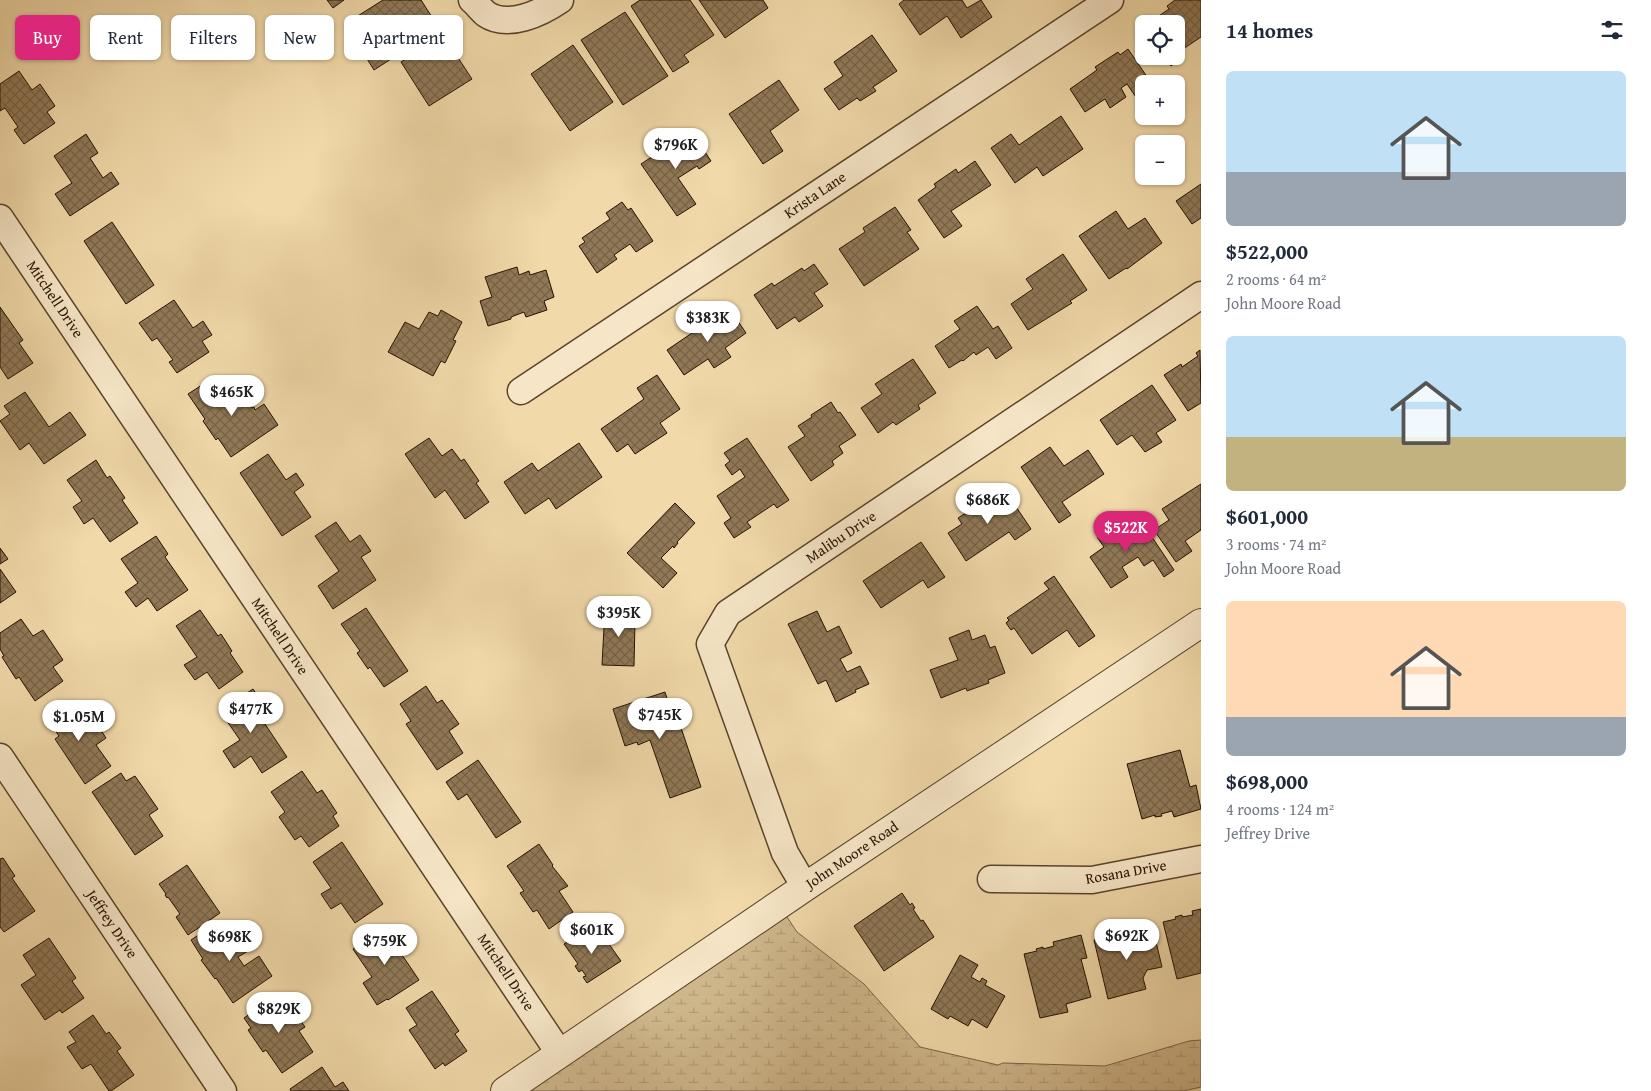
<!DOCTYPE html>
<html lang="en">
<head>
<meta charset="utf-8">
<style>
	body { margin:0; font-family:"Gentium Book Plus",serif; background:#f2f2f3; color:#1f2937; height:100vh; display:flex; flex-direction:column; font-size:19px; white-space:nowrap }
	* { box-sizing:border-box; margin:0 }
	p { font-size:16px; color:#747a83 }
	.icon { flex:none; width:28px; height:28px; fill:none; stroke:currentColor; stroke-width:2; stroke-linecap:round; stroke-linejoin:round }
	.map { position:relative; flex:1; overflow:hidden }
	.details { display:flex; flex-direction:column; background:#fff; width:450px }
	.details>* { flex:none }
	.top-card { position:absolute; left:15px; top:15px; width:475px; height:45px; display:flex; gap:10px }
	.fabs { position:absolute; left:1135px; top:15px; display:grid; gap:10px }
	.fabs a { display:grid; place-items:center; width:50px; height:50px; border-radius:8px; background:#fff; box-shadow:0 1px 4px #0004; font-size:25px }
	.price { position:absolute; translate:-50% -42px; padding:0 11px; border-radius:18px; background:#fff; color:#222; font-size:16px; line-height:32px; filter:drop-shadow(0 1px 2px #0008) }
	.price::after { content:''; position:absolute; left:50%; top:30px; width:15px; height:11px; margin-left:-8px; background:inherit; clip-path:polygon(0 0,100% 0,50% 100%) }
	.price.selected { background:#db2777; color:#fff }
	ul { padding:0; list-style:none }
	li { display:grid; align-content:center; gap:10px; height:265px; padding:0 25px }
	li span { display:grid; place-items:center; height:155px; border-radius:8px; color:#555 }
	li>.icon { margin-inline-start:auto }
	span .icon { width:90px; height:90px; fill:#fffc; stroke-width:1 }
	li b { font-size:21px }
	h2 { display:flex; justify-content:space-between; align-items:center; height:60px; padding:0 25px; font-size:21px }
	.pill { padding:0 18px; border-radius:8px; background:#fff; box-shadow:0 1px 4px #0004; font-size:18px; line-height:45px }
	.pill.selected { background:#db2777; color:#fff }
	main { display:flex; flex:1; min-height:0 }
	.map>svg:first-child { display:block }
</style>
</head>
<body>
<main>
<div class="map">
<svg width="1201" height="1091" viewBox="0 0 1201 1091">
	<defs>
		<pattern id="wetland-marsh" width="20" height="14" patternUnits="userSpaceOnUse" patternTransform="scale(1.25)"><rect width="20" height="14" fill="#cfb78c"/><path d="M1 5h8M5 5V1M11 12h8M15 12V8" fill="none" stroke="#b29c77"/></pattern>
		<pattern id="building-cross-hatch" width="8" height="8" patternUnits="userSpaceOnUse" patternTransform="scale(1.25)"><rect width="8" height="8" fill="#907958"/><path d="M0 0l8 8M0 8l8-8" fill="none" stroke="#766246"/></pattern>
	</defs>
	<rect width="100%" height="100%" fill="#f1d9a9"/>
	<filter id="stains"><feTurbulence type="fractalNoise" baseFrequency=".004" numOctaves="4"/><feColorMatrix values="0 0 0 0 .2 0 0 0 0 .09 0 0 0 0 .02 0 0 0 .5 -.17"/></filter>
	<radialGradient id="worn" r=".72"><stop offset=".6" stop-color="#630" stop-opacity="0"/><stop offset="1" stop-color="#630" stop-opacity=".3"/></radialGradient>
	<!-- wetland -->
	<path fill="url(#wetland-marsh)" stroke="#7b6446" d="M785 914 797 932 864 984 920 1047 998 1065 1003 1063 1105 1066 1189 1041 1201 1040V1087L1183 1091H525Z"/>
	<!-- building -->
	<g fill="url(#building-cross-hatch)" stroke="#271101">
		<path d="M327 0H344L333 8Z"/>
		<path d="M383 0H421L439 28 374 70 345 24Z"/>
		<path d="M640 0H690L714 35 684 55 689 62 673 72 631 6Z"/>
		<path d="M699 0H763L768 8 725 38Z"/>
		<path d="M904 0H962L967 8 981 0 992 17 961 38 947 16 920 35 899 4Z"/>
		<path d="M1175 0H1201V37L1180 51 1184 57 1171 66 1164 56H1176V24H1147L1169 9 1167 6Z"/>
		<path d="M625 12 668 76 623 105 581 40Z"/>
		<path d="M443 35 472 79 429 106 401 62Z"/>
		<path d="M872 35 897 71 873 87 876 91 860 101 857 98 839 110 824 89 843 76 834 62Z"/>
		<path d="M573 45 613 102 570 131 531 74Z"/>
		<path d="M1128 49 1152 84H1144V104L1142 106 1127 84 1121 88 1126 97 1110 108 1105 99 1085 112 1070 89 1097 70 1095 67 1118 52 1120 55Z"/>
		<path d="M19 71 32 90 40 84 55 106 47 112 55 123 24 144 14 130 18 127 5 108 0 111V84Z"/>
		<path d="M779 80 799 110 770 131 783 151 763 164 729 114Z"/>
		<path d="M1061 116 1083 149 1043 176 1037 167 1015 183 991 148 1011 134 1019 145Z"/>
		<path d="M691 131 711 161 699 169 697 166 678 178 696 204 677 216 641 164Z"/>
		<path d="M86 134 98 153 90 158 103 178 111 172 119 184 70 216 55 194 72 183 54 156Z"/>
		<path d="M975 161 991 185 951 211 962 226 944 238 918 200 936 187 934 184 956 169 958 173Z"/>
		<path d="M1201 184V218L1192 224 1176 201Z"/>
		<path d="M622 202 628 210 631 208 653 241 636 252 630 244 614 255 617 259 597 273 579 246 585 242 582 238 610 219 606 213Z"/>
		<path d="M895 207 911 230 907 232 919 249 864 286 839 249 865 232 863 228Z"/>
		<path d="M1116 211 1128 229 1145 218 1162 243 1127 269 1126 268 1109 279 1079 236Z"/>
		<path d="M112 222 154 285 126 304 84 241Z"/>
		<path d="M1063 254 1087 290 1070 301 1072 303 1028 330 1011 304 1033 289 1026 279Z"/>
		<path d="M814 264 828 284 814 293 823 306 799 322 795 317 777 329 754 295 772 283 774 286 802 268 804 271Z"/>
		<path d="M517 267 519 275 529 271 530 275 546 270 554 297 544 301 547 310 526 317 524 312 511 317V319L488 326 480 301 492 297 485 277Z"/>
		<path d="M174 300 193 328 203 321 212 335 202 341 209 352 177 373 169 362 173 360 157 338 152 341 139 323Z"/>
		<path d="M977 306 993 329 998 326 1012 348 996 359 988 347 976 355 974 352 963 361 962 360 949 368 935 346 960 329 954 321Z"/>
		<path d="M0 307 23 340 19 343 33 363 8 379 0 367Z"/>
		<path d="M729 308 746 333 725 348 731 357 714 368 708 359 684 375 667 350Z"/>
		<path d="M441 310 462 322 453 340 456 341 445 363 441 361 433 376 388 352 405 322 419 329 429 312 438 316Z"/>
		<path d="M1200 350 1201 403 1188 411 1164 375 1181 364 1182 367 1198 356 1196 353Z"/>
		<path d="M913 359 936 393 918 405 920 409 896 425 893 422 878 433 861 408 882 394 875 384Z"/>
		<path d="M657 375 680 409 660 423 667 433 635 454 628 444 617 452 601 429 644 399 637 388Z"/>
		<path d="M213 378 225 396 238 388 252 408 254 407 255 410 264 404 278 425 231 457 218 438 216 440 203 421 205 419 188 394Z"/>
		<path d="M1152 385 1176 420 1156 433 1162 442 1145 452 1132 435 1117 445 1100 420Z"/>
		<path d="M25 392 49 427 70 412 86 435 44 464 29 443 20 450 0 421 10 414 4 406Z"/>
		<path d="M831 402 838 413 840 412 856 435 839 446 843 453 832 461 834 465 811 481 788 447 805 436 798 426 812 417 811 415Z"/>
		<path d="M429 438 442 456 452 449 461 461 464 459 479 481 476 483 489 502 465 519 445 490 435 498 405 454Z"/>
		<path d="M747 438 789 500 777 508 774 504 747 522 751 527 734 538 724 523 731 518 717 496 745 477 740 469 732 475 725 465 730 461 724 453Z"/>
		<path d="M579 443 602 477 556 509 549 498 525 514 504 482 532 463 538 471Z"/>
		<path d="M1050 447 1064 466 1088 450 1104 474 1062 502 1071 515 1059 523 1021 467Z"/>
		<path d="M268 454 286 480 296 473 304 485 294 492 311 517 282 536 240 473Z"/>
		<path d="M96 460 107 478 110 476 125 498 122 500 138 523 110 542 93 518 84 524 73 507 82 501 67 480Z"/>
		<path d="M1201 484V530L1185 541 1192 551 1176 562 1154 530 1169 520 1162 509Z"/>
		<path d="M1004 489 1031 529 1015 540 1009 532 966 561 948 533 962 524 958 518 983 502 987 506 989 505 986 501Z"/>
		<path d="M675 503 695 523 677 542 678 543 674 548 673 546 661 558 677 573 663 588 627 553Z"/>
		<path d="M1125 518 1140 541 1150 534 1174 570 1164 577 1153 560 1144 566 1138 557 1122 567 1128 577 1111 588 1090 557 1104 547 1097 537Z"/>
		<path d="M336 522 350 542 360 535 371 551 361 557 376 580 333 609 318 586 339 571 315 536Z"/>
		<path d="M156 536 168 554 165 557 188 590 157 611 148 598 136 607 125 592 138 583 121 559Z"/>
		<path d="M921 542 945 577 928 588 923 580 881 608 863 581Z"/>
		<path d="M0 548 8 559 0 564Z"/>
		<path d="M0 569 16 592 0 603Z"/>
		<path d="M1054 576 1095 636 1079 647 1067 630 1032 654 1014 628 1011 630 1006 623 1009 620 1007 618 1049 589 1044 583Z"/>
		<path d="M366 608 408 671 384 687 370 667 368 669 357 653 360 651 341 624Z"/>
		<path d="M605 609H631V622H635L634 666 602 665Z"/>
		<path d="M200 610 218 636 221 634 232 651 230 653 243 672 219 689 207 672 195 680 184 665 197 657 176 626Z"/>
		<path d="M817 611 827 632 839 626 852 653 840 659 847 672 860 666 869 684 855 690 856 692 836 702 826 680 818 684 788 624Z"/>
		<path d="M21 619 33 636 43 630 63 660 53 667 63 681 35 701 19 677 16 679 2 657 4 656 0 649V633Z"/>
		<path d="M969 630 972 640 985 635 990 648 995 646 1005 673 988 680 989 683 967 691 966 688 941 698 930 670 958 660 949 638Z"/>
		<path d="M426 686 437 703 442 700 459 724 449 731 463 753 437 770 406 724 411 721 400 704Z"/>
		<path d="M253 689 265 707 257 712 287 757 262 773 251 756 234 768 223 751 240 740 220 711Z"/>
		<path d="M665 692 671 711 675 710 701 787 670 798 650 740 638 745 637 742 625 746 613 709Z"/>
		<path d="M74 700 85 718 80 721 87 731 97 724 106 738 96 745 111 766 85 784 55 739 59 736 47 718Z"/>
		<path d="M1180 750 1190 787 1196 785 1201 809 1174 817 1172 811 1161 814 1162 816 1155 817V815L1142 819 1127 764Z"/>
		<path d="M478 760 521 822 496 838 467 794 458 800 446 782Z"/>
		<path d="M302 771 317 793 322 790 337 813 333 816 339 826 309 847 301 836 295 840 279 817 285 812 271 792Z"/>
		<path d="M121 773 126 781 135 776 158 809 149 815 163 836 135 855 92 792Z"/>
		<path d="M342 842 383 904 355 923 341 903 331 909 321 894 331 888 313 862Z"/>
		<path d="M539 844 553 865 552 866 568 886 559 891 573 912 549 929 537 910 533 912 520 893 524 891 507 866Z"/>
		<path d="M3 858 15 876 12 878 35 911 4 932 0 927V859Z"/>
		<path d="M187 865 220 913 188 935 176 917 180 914 168 897 167 898 165 895 166 894 159 884Z"/>
		<path d="M902 893 910 905 912 903 915 908 913 909 921 921 923 920 934 937 884 971 854 926Z"/>
		<path d="M1201 909V973L1177 979 1163 922 1176 919 1175 917 1182 915V917L1193 915 1192 911Z"/>
		<path d="M215 924 222 935 232 928 248 951 238 957 244 966 259 956 272 976 233 1003 216 978 215 979 201 960 203 959 191 940Z"/>
		<path d="M387 925 399 944 396 946 419 980 388 1000 387 999 377 1005 363 983 372 977 353 949Z"/>
		<path d="M1152 925 1162 967 1147 970 1143 978 1146 989 1108 999 1094 940 1122 934 1124 941 1131 939 1129 933 1137 931V929Z"/>
		<path d="M586 929 593 939 601 933 621 961 587 983 583 977 586 976 582 970 579 972 575 966 578 964 564 944Z"/>
		<path d="M1081 935 1087 958 1081 959 1091 997 1066 1004 1068 1012 1040 1018 1024 954 1037 951 1036 949 1043 947V949L1054 946 1053 942Z"/>
		<path d="M49 938 76 978 72 981 84 998 62 1013 60 1010 45 1020 21 985 36 975 23 955Z"/>
		<path d="M960 955 978 965 971 977 980 982 982 978 987 981 985 985 1005 996 987 1028 972 1019 968 1026 950 1016 948 1019 931 1009Z"/>
		<path d="M432 991 459 1031 455 1034 467 1051 445 1066 443 1063 435 1069 409 1030 417 1025 406 1008Z"/>
		<path d="M275 997 283 1008 289 1004 305 1027 299 1031 313 1052 282 1073 266 1050 263 1052 248 1030 251 1028 244 1018Z"/>
		<path d="M93 1015 106 1034 109 1032 121 1048 117 1051 134 1075 111 1091H109L91 1064 82 1069 67 1047 76 1042 69 1032Z"/>
		<path d="M322 1067 335 1087 343 1082 349 1091H291L290 1089Z"/>
	</g>
	<g fill="none" stroke-linecap="round" stroke-linejoin="round">
		<!-- minor casing -->
		<g stroke="#5a432b" stroke-width="29">
			<g id="minor">
				<path d="M472 0C477 4 481 10 486 14 508 29 541 13 560 0"/>
				<path d="M0 218 560 1054"/>
				<path d="M521 391 1110 0"/>
				<path d="M0 757 223 1091"/>
				<path d="M991 879 1092 880 1201 859"/>
				<path d="M805 887 785 853 710 644 728 613 1201 295"/>
			</g>
		</g>
		<!-- tertiary casing -->
		<g stroke="#5a432b" stroke-width="30">
			<path id="tertiary" d="M505 1091 805 887 1201 623"/>
		</g>
		<!-- minor -->
		<use href="#minor" stroke="#f6e6c7" stroke-width="26"/>
		<!-- tertiary -->
		<use href="#tertiary" stroke="#f6e6c7" stroke-width="28"/>
	</g>
	<g text-anchor="middle" stroke-width="4.5" stroke-linejoin="round" paint-order="stroke">
		<!-- street labels -->
		<g font-size="15" fill="#271101" stroke="#f6e6c7">
			<text transform="translate(815 195) rotate(-34)" y="5">Krista Lane</text>
			<text transform="translate(55 299) rotate(56)" y="5">Mitchell Drive</text>
			<text transform="translate(841 537) rotate(-34)" y="5">Malibu Drive</text>
			<text transform="translate(280 636) rotate(56)" y="5">Mitchell Drive</text>
			<text transform="translate(852 855) rotate(-34)" y="5">John Moore Road</text>
			<text transform="translate(1126 872) rotate(-10)" y="5">Rosana Drive</text>
			<text transform="translate(112 924) rotate(56)" y="5">Jeffrey Drive</text>
			<text transform="translate(506 972) rotate(56)" y="5">Mitchell Drive</text>
		</g>
	</g>
	<rect width="100%" height="100%" filter="url(#stains)"/>
	<rect width="100%" height="100%" fill="url(#worn)"/>
</svg>
<div class="fabs">
<a><svg class="icon" aria-label="locate" viewBox="0 0 24 24"><circle cx="12" cy="12" r="6"/><path d="M12 2v4M12 18v4M2 12h4M18 12h4"/></svg></a>
<a>+</a>
<a>−</a>
</div>
<b class="price" style="left:676px;top:170px">$796K</b>
<b class="price" style="left:708px;top:343px">$383K</b>
<b class="price" style="left:232px;top:417px">$465K</b>
<b class="price" style="left:988px;top:525px">$686K</b>
<b class="price selected" style="left:1126px;top:553px">$522K</b>
<b class="price" style="left:619px;top:638px">$395K</b>
<b class="price" style="left:251px;top:734px">$477K</b>
<b class="price" style="left:660px;top:740px">$745K</b>
<b class="price" style="left:79px;top:742px">$1.05M</b>
<b class="price" style="left:592px;top:955px">$601K</b>
<b class="price" style="left:1127px;top:961px">$692K</b>
<b class="price" style="left:230px;top:962px">$698K</b>
<b class="price" style="left:385px;top:966px">$759K</b>
<b class="price" style="left:279px;top:1034px">$829K</b>
<div class="top-card">
<a class="pill selected">Buy</a>
<a class="pill">Rent</a>
<a class="pill">Filters</a>
<a class="pill">New</a>
<a class="pill">Apartment</a>
</div>
</div>
<section class="details">
<h2>14 homes<svg class="icon" aria-label="filters" viewBox="0 0 24 24"><path d="M4 7h16M4 17h16"/><circle cx="9" cy="7" r="2"/><circle cx="15" cy="17" r="2"/></svg></h2>
<ul>
<li><span style="background:linear-gradient(#bfe0f5 65%,#9aa5b1 0)"><svg class="icon" aria-label="home" viewBox="0 0 24 24"><path d="M3 11l9-7 9 7M6 9v11h12V9"/></svg></span><div><b>$522,000</b><p>2 rooms · 64 m²</p><p>John Moore Road</p></div></li>
<li><span style="background:linear-gradient(#bfe0f5 65%,#c2b280 0)"><svg class="icon" aria-label="home" viewBox="0 0 24 24"><path d="M3 11l9-7 9 7M6 9v11h12V9"/></svg></span><div><b>$601,000</b><p>3 rooms · 74 m²</p><p>John Moore Road</p></div></li>
<li><span style="background:linear-gradient(#ffd9b3 75%,#9aa5b1 0)"><svg class="icon" aria-label="home" viewBox="0 0 24 24"><path d="M3 11l9-7 9 7M6 9v11h12V9"/></svg></span><div><b>$698,000</b><p>4 rooms · 124 m²</p><p>Jeffrey Drive</p></div></li>
</ul>
</section>
</main>
</body>
</html>
